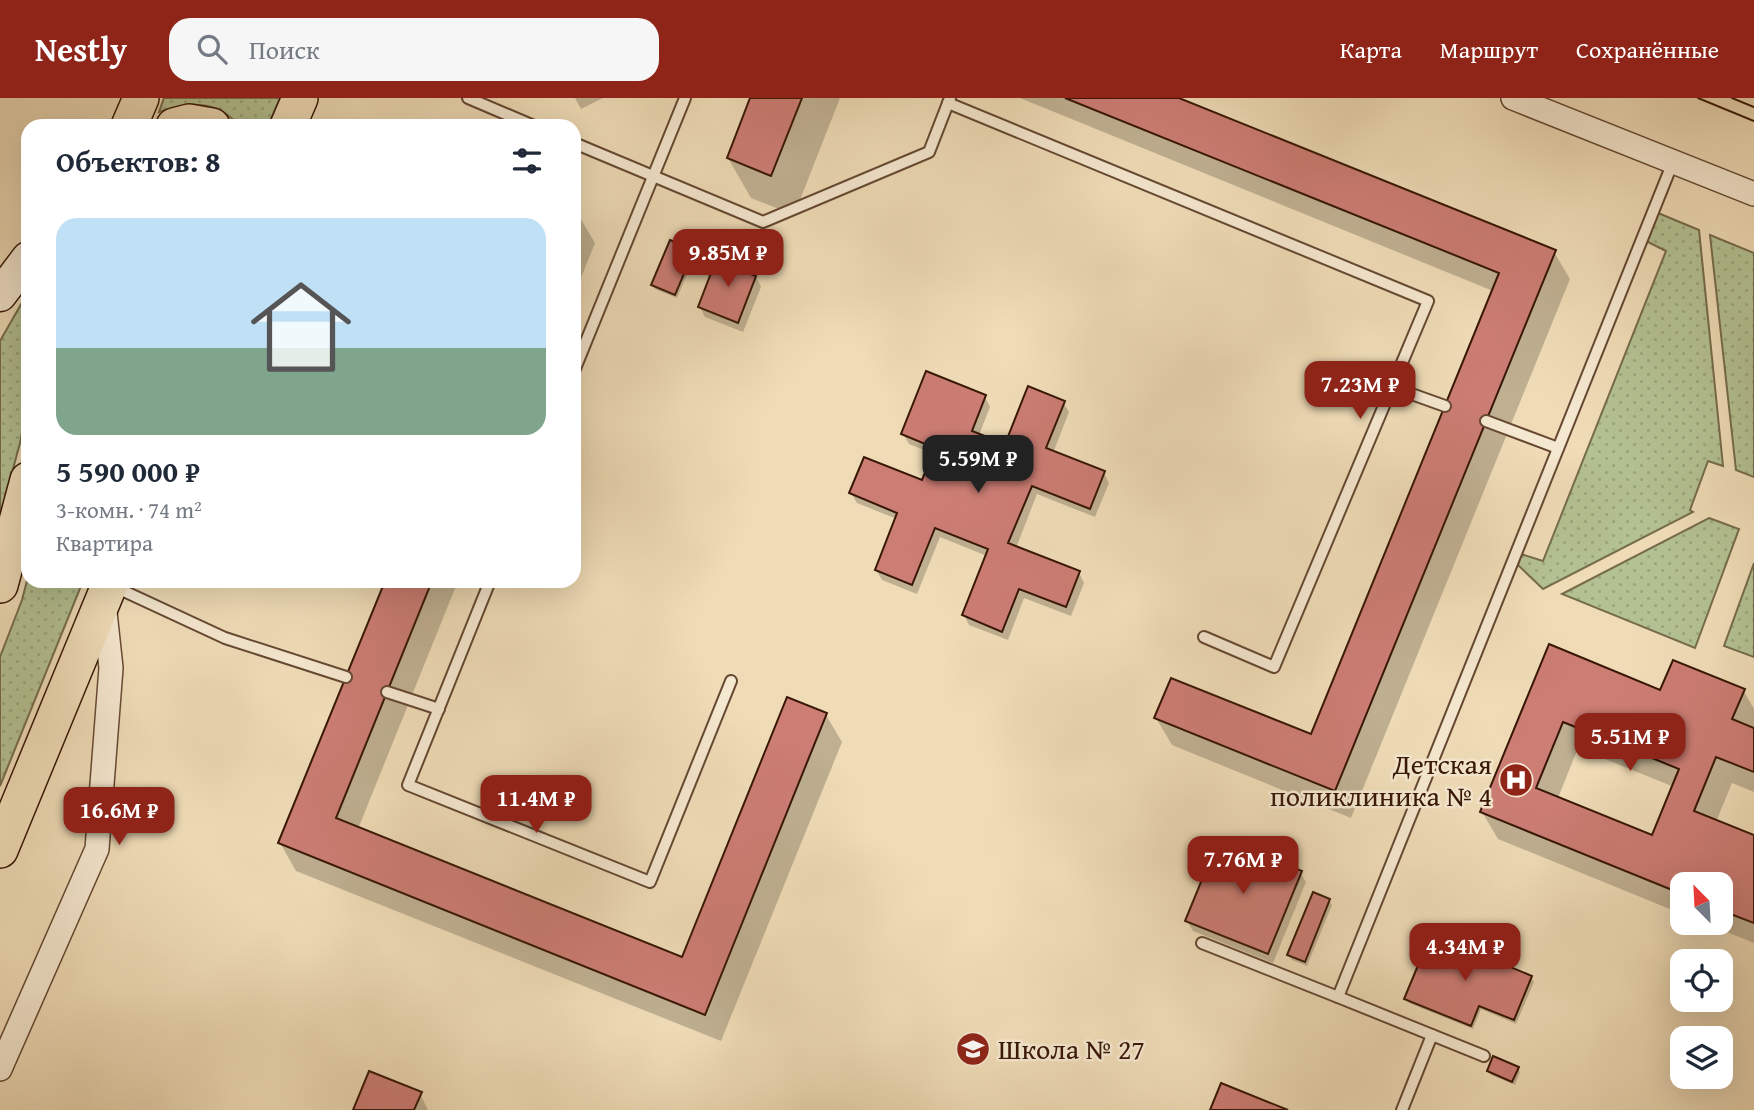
<!DOCTYPE html>
<html lang="ru">
<head>
<meta charset="utf-8">
<style>
	body { margin:0; font-family:"Gentium Book Plus",serif; background:#f6f6f7; color:#1f2937; height:100vh; display:flex; flex-direction:column; font-size:26px; white-space:nowrap }
	* { box-sizing:border-box; margin:0 }
	p { font-size:23px; color:#747a83 }
	.icon { flex:none; width:38px; height:38px; fill:none; stroke:currentColor; stroke-width:2; stroke-linecap:round; stroke-linejoin:round }
	.map { position:relative; flex:1; overflow:hidden }
	.drawer { position:absolute; left:21px; top:21px; width:560px; height:469px; display:flex; flex-direction:column; background:#fff; border-radius:21px; box-shadow:0 7px 28px #0002 }
	.drawer>* { flex:none }
	.needle { width:46px; rotate:336deg }
	.tools { position:absolute; left:1670px; top:774px; display:grid; gap:14px }
	.tools a { display:grid; place-items:center; width:63px; height:63px; border-radius:14px; background:#fff; box-shadow:0 7px 28px #0002; font-size:35px }
	.price { position:absolute; translate:-50% -60px; padding:0 16px; border-radius:14px; background:#8f2418; color:#fff; font-size:23px; line-height:46px; filter:drop-shadow(0 2px 4px #0008) }
	.price::after { content:''; position:absolute; left:50%; top:42px; width:21px; height:16px; margin-left:-10px; background:inherit; clip-path:polygon(0 0,100% 0,50% 100%) }
	.price.on { background:#222; color:#fff }
	ul { padding:0; list-style:none }
	li { display:grid; align-content:center; gap:14px; height:371px; padding:0 35px }
	li+li { border-top:2px solid #e0e1e3 }
	li span { display:grid; place-items:center; height:217px; border-radius:21px; color:#555 }
	li>.icon { margin-inline-start:auto }
	span .icon { width:126px; height:126px; fill:#fffc; stroke-width:1 }
	li b { font-size:30px }
	h2 { display:flex; justify-content:space-between; align-items:center; height:84px; padding:0 35px; font-size:30px }
	header { display:flex; align-items:center; gap:42px; box-sizing:border-box; height:98px; padding:0 35px; background:#8f2418; color:#fff }
	header strong { font-size:33px }
	nav { display:flex; gap:38px; margin-inline-start:auto; font-size:24px }
	.search { width:490px; height:63px; background:#f6f6f7; display:flex; align-items:center; gap:18px; box-sizing:border-box; padding:0 24px; border-radius:21px; color:#747a83; font-size:26px }
	.map>svg:first-child { display:block }
</style>
</head>
<body>
<header>
<strong>Nestly</strong>
<div class="search"><svg class="icon" aria-label="search" viewBox="0 0 24 24"><circle cx="10" cy="10" r="6"/><path d="M15 15l6 6"/></svg>Поиск</div>
<nav><a>Карта</a><a>Маршрут</a><a>Сохранённые</a></nav>
</header>
<div class="map">
<svg width="1754" height="1012" viewBox="0 0 1754 1012">
	<defs>
		<pattern id="grass-dots" width="8" height="8" patternUnits="userSpaceOnUse" patternTransform="scale(1.75)"><rect width="8" height="8" fill="#b4c293"/><path d="M2 2h.1M6 6h.1" fill="none" stroke="#9ca67d" stroke-width="1.8" stroke-linecap="round"/></pattern>
	</defs>
	<rect width="100%" height="100%" fill="#efdcb7"/>
	<filter id="stains"><feTurbulence type="fractalNoise" baseFrequency=".00286" numOctaves="4"/><feColorMatrix values="0 0 0 0 .2 0 0 0 0 .09 0 0 0 0 .02 0 0 0 .5 -.17"/></filter>
	<radialGradient id="worn" r=".72"><stop offset=".6" stop-color="#630" stop-opacity="0"/><stop offset="1" stop-color="#630" stop-opacity=".3"/></radialGradient>
	<!-- grass -->
	<g fill="url(#grass-dots)" stroke="#766c4c" stroke-width="2">
		<path d="M164 0H280L268 28H239C217 1 188 4 159 14Z"/>
		<path d="M1658 115 1699 132 1723 368 1708 363 1690 412 1693 414 1543 491 1518 467 1521 456 1543 463 1666 153 1646 143Z"/>
		<path d="M1710 137 1754 155V379L1736 372Z"/>
		<path d="M28 194V302L20 345 0 419V243Z"/>
		<path d="M1709 420 1739 431 1695 550 1562 496Z"/>
		<path d="M1754 465V559L1724 548Z"/>
		<path d="M28 479V483H83L0 688V559L22 502Z"/>
	</g>
	<!-- shadow -->
	<g fill="#0003" fill-rule="evenodd">
		<path d="M575 0H603L581 11Z"/>
		<path d="M752 0H840L794 117 751 100 728 60Z"/>
		<path d="M1020 0H1175L1554 154 1570 181 1351 720 1172 647 1156 620 1312 639 1493 193Z"/>
		<path d="M574 115 579 118 595 145 574 197Z"/>
		<path d="M693 153 695 158 677 200 655 191 653 187Z"/>
		<path d="M752 170 761 189 743 234 705 219 700 209Z"/>
		<path d="M985 299 990 309 979 337 1006 348 1063 304 1069 314 1053 355 1104 375 1109 385 1095 419 1037 396 1016 450 1079 475 1084 485 1071 518 1024 500 1008 542 969 527 964 517 987 458 940 439 917 496 882 482 876 472 897 421 857 405 851 395 923 385 934 356 909 346 903 336Z"/>
		<path d="M386 483H458L358 731 683 862 826 617 842 644 721 943 296 773 280 745Z"/>
		<path d="M1550 549 1661 594 1743 592 1754 611V694L1732 685 1716 724 1754 739V845L1702 824H1720V786H1682V816L1498 741 1482 714ZM1578 650 1674 689 1653 739 1558 700Z"/>
		<path d="M1300 774 1306 784 1273 865 1193 833 1187 823Z"/>
		<path d="M1329 803 1332 807 1307 868 1292 862 1289 857Z"/>
		<path d="M1531 879 1534 884 1516 926 1481 911 1473 931 1409 905 1406 900Z"/>
		<path d="M1518 970 1520 974 1515 987 1491 977 1488 973Z"/>
		<path d="M420 996 428 1012H355Z"/>
	</g>
	<!-- building -->
	<g fill="#cc7d74" stroke="#381706" stroke-width="2" fill-rule="evenodd">
		<path d="M750 0H802L771 78 727 60Z"/>
		<path d="M1065 0H1179L1556 152 1335 693 1154 620 1171 580 1311 636 1499 175Z"/>
		<path d="M670 142 694 152 675 197 651 187Z"/>
		<path d="M726 157 753 168 750 176 756 178 738 225 698 209 716 162 723 164Z"/>
		<path d="M926 273 986 297 972 333 1005 346 1028 288 1065 303 1046 350 1105 373 1090 411 1032 388 1008 445 1080 473 1066 509 1019 491 1002 534 962 517 988 451 935 430 912 487 875 472 897 415 849 395 864 359 922 382 935 350 901 336Z"/>
		<path d="M385 483H432L336 720 682 859 787 599 827 615 705 917 278 745Z"/>
		<path d="M1549 546 1660 592 1673 562 1745 591 1732 621 1754 630V674L1716 659 1694 713 1754 737V825L1720 812V786H1682V796L1480 714ZM1563 624 1679 671 1652 737 1536 690Z"/>
		<path d="M1219 740 1302 773 1268 856 1185 823Z"/>
		<path d="M1313 794 1330 801 1305 864 1287 857Z"/>
		<path d="M1431 836 1532 878 1514 922 1479 908 1471 928 1404 901Z"/>
		<path d="M1493 958 1519 969 1512 984 1487 973Z"/>
		<path d="M369 973 422 994 414 1012H353Z"/>
		<path d="M1221 985 1288 1012H1210Z"/>
	</g>
	<g fill="none" stroke-linecap="round" stroke-linejoin="round">
		<!-- lane casing -->
		<g stroke="#664832" stroke-width="14">
			<g id="lane">
				<path d="M468 0 534 28"/>
				<path d="M948 5 1428 203 1274 569 1204 539"/>
				<path d="M574 45 763 124 929 54 950 0"/>
				<path d="M574 273 685 0"/>
				<path d="M1392 289 1445 308"/>
				<path d="M1486 323 1558 350"/>
				<path d="M490 483 408 687 650 784 731 583"/>
				<path d="M115 489 225 540 346 579"/>
				<path d="M387 594 439 611"/>
				<path d="M1202 845 1338 899"/>
				<path d="M1484 958 1338 899 1673 64"/>
				<path d="M1402 1012 1432 937"/>
			</g>
		</g>
		<!-- street casing -->
		<g stroke="#664832" stroke-width="26">
			<g id="street">
				<path d="M1513 0 1754 96"/>
				<path d="M0 971 97 751 111 570 104 505"/>
			</g>
		</g>
		<!-- secondary casing -->
		<g stroke="#381706" stroke-width="35">
			<path id="secondary" d="M0 197 28 160"/>
		</g>
		<!-- primary casing -->
		<g stroke="#381706" stroke-width="38">
			<g id="primary">
				<path d="M129 28 141 0"/>
				<path d="M174 28 189 24 212 28"/>
				<path d="M288 28 300 0"/>
				<path d="M0 487 28 382"/>
				<path d="M0 752 111 483"/>
			</g>
		</g>
		<!-- lane -->
		<use href="#lane" stroke="#f5e8d0" stroke-width="10"/>
		<!-- street -->
		<use href="#street" stroke="#f5e8d0" stroke-width="23"/>
		<!-- secondary -->
		<use href="#secondary" stroke="#f5e8d0" stroke-width="32"/>
		<!-- primary -->
		<use href="#primary" stroke="#efdcb7" stroke-width="35"/>
		<!-- tram -->
		<g stroke="#381706" stroke-width="2">
			<path d="M1698 0 1754 23"/>
			<path d="M1732 0 1754 9"/>
		</g>
	</g>
	<!-- icons -->
	<defs>
		<g id="hospital-disc" transform="scale(1.75)"><circle r="9.5" fill="#8f2418" stroke="#f5e8d0"/><path d="M-5-5h3v3.5h4V-5h3V5h-3V1.5h-4V5h-3Z" fill="#fff"/></g>
		<g id="school-disc" transform="scale(1.75)"><circle r="9.5" fill="#8f2418" stroke="#f5e8d0"/><path d="M0-5L7-2L0 1L-7-2ZM-4 1L0 2.5L4 1V4Q0 6-4 4Z" fill="#fff"/></g>
	</defs>
	<g fill-rule="evenodd">
		<use href="#hospital-disc" x="1516" y="682"/>
		<use href="#school-disc" x="973" y="951"/>
	</g>
	<g text-anchor="middle" stroke-width="5" stroke-linejoin="round" paint-order="stroke">
		<!-- poi labels -->
		<g font-size="28" fill="#381706" stroke="#f5e8d0" text-anchor="end">
			<text x="1492" y="676">Детская<tspan x="1492" dy="32">поликлиника № 4</tspan></text>
			<text x="998" y="961" text-anchor="start">Школа № 27</text>
		</g>
	</g>
	<rect width="100%" height="100%" filter="url(#stains)"/>
	<rect width="100%" height="100%" fill="url(#worn)"/>
</svg>
<div class="tools">
<a><svg class="needle" viewBox="-14 -14 28 28"><path d="M0-13l5 13h-10z" fill="#e53935"/><path d="M0 13l5-13h-10z" fill="#747a83"/></svg></a>
<a><svg class="icon" aria-label="locate" viewBox="0 0 24 24"><circle cx="12" cy="12" r="6"/><path d="M12 2v4M12 18v4M2 12h4M18 12h4"/></svg></a>
<a><svg class="icon" aria-label="layers" viewBox="0 0 24 24"><path d="M12 4l9 5-9 5-9-5zM3 14l9 5 9-5"/></svg></a>
</div>
<b class="price" style="left:728px;top:191px">9.85M ₽</b>
<b class="price" style="left:1360px;top:323px">7.23M ₽</b>
<b class="price on" style="left:978px;top:397px">5.59M ₽</b>
<b class="price" style="left:1630px;top:675px">5.51M ₽</b>
<b class="price" style="left:536px;top:737px">11.4M ₽</b>
<b class="price" style="left:119px;top:749px">16.6M ₽</b>
<b class="price" style="left:1243px;top:798px">7.76M ₽</b>
<b class="price" style="left:1465px;top:885px">4.34M ₽</b>
<section class="drawer">
<h2>Объектов: 8<svg class="icon" aria-label="filters" viewBox="0 0 24 24"><path d="M4 7h16M4 17h16"/><circle cx="9" cy="7" r="2"/><circle cx="15" cy="17" r="2"/></svg></h2>
<ul>
<li><span style="background:linear-gradient(#bfe0f5 60%,#7fa58c 0)"><svg class="icon" aria-label="home" viewBox="0 0 24 24"><path d="M3 11l9-7 9 7M6 9v11h12V9"/></svg></span><div><b>5 590 000 ₽</b><p>3-комн. · 74 m²</p><p>Квартира</p></div></li>
</ul>
</section>
</div>
</body>
</html>
